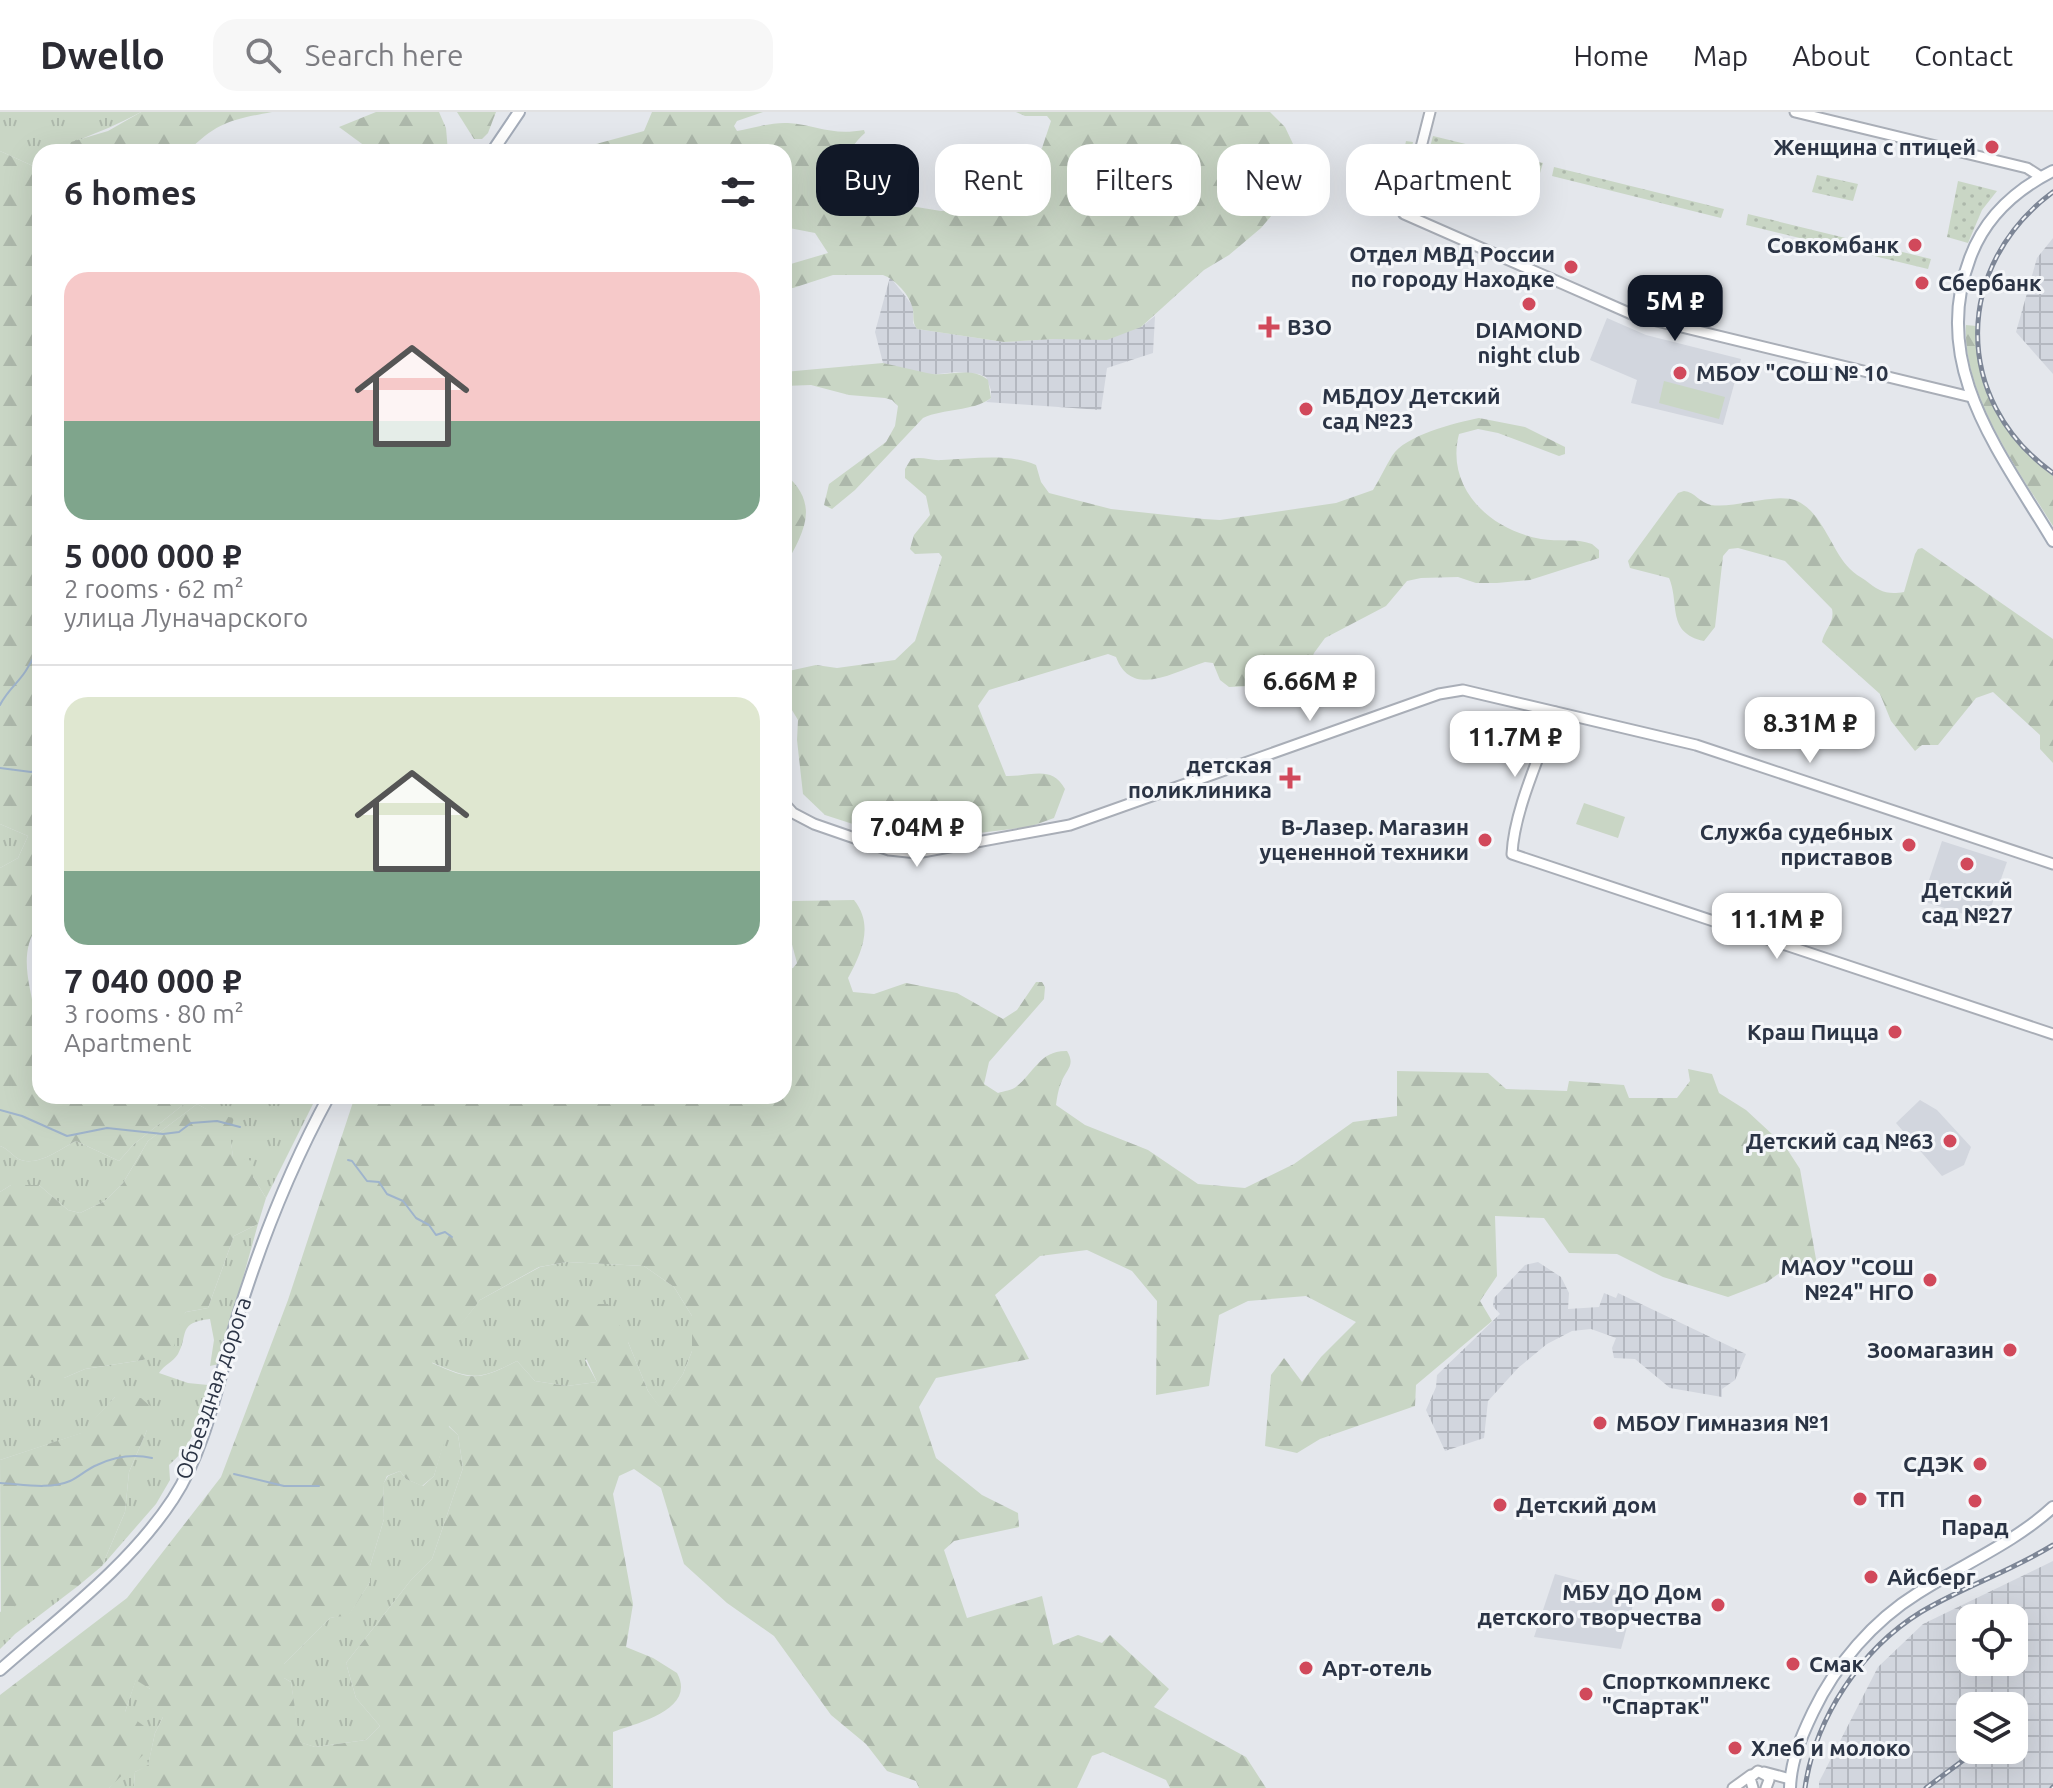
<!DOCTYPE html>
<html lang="en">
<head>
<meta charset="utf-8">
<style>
	body { margin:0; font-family:Ubuntu,sans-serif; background:#f7f7f7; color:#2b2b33; height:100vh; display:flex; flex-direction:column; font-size:30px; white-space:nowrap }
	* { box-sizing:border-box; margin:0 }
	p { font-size:26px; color:#7c7c81 }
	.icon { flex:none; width:44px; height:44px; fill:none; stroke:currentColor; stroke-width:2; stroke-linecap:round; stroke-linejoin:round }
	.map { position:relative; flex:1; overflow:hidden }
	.side { position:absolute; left:32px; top:32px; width:760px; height:960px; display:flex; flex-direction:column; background:#fff; border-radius:24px; box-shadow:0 8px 32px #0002 }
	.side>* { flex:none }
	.banner { position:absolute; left:816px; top:32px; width:760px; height:72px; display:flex; gap:16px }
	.controls { position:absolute; left:1956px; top:1492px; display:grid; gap:16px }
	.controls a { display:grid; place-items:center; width:72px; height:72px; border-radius:16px; background:#fff; box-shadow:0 8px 32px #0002; font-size:40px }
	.price { position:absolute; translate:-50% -68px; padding:0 18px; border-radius:16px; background:#fff; color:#222; font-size:26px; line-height:52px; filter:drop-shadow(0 2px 4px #0008) }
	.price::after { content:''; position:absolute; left:50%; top:48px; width:24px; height:18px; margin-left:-12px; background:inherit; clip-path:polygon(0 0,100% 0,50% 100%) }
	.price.active { background:#111827; color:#fff }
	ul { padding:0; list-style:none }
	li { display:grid; align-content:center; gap:16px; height:424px; padding:0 32px }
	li+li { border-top:2px solid #e1e1e2 }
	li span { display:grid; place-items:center; height:248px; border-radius:24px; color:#555 }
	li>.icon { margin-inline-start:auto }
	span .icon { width:144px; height:144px; fill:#fffc; stroke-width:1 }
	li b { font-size:34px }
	h2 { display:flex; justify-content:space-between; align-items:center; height:96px; padding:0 32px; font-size:34px }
	.chip { padding:0 28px; border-radius:24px; background:#fff; box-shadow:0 8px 32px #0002; font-size:28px; line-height:72px }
	.chip.active { background:#111827; color:#fff }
	header { display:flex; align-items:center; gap:48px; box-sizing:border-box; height:112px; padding:0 40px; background:#fff; border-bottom:2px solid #e1e1e2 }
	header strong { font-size:38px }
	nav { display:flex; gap:44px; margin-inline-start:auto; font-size:28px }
	.search { width:560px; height:72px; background:#f7f7f7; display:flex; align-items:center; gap:20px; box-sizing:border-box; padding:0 28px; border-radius:24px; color:#7c7c81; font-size:30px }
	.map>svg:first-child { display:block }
</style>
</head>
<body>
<header>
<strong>Dwello</strong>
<div class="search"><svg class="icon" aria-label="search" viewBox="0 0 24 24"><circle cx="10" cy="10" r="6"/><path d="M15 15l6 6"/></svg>Search here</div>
<nav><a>Home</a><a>Map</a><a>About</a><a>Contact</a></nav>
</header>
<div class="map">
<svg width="2053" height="1676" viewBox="0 0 2053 1676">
	<defs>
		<pattern id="industrial-grid" width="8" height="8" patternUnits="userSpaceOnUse" patternTransform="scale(2)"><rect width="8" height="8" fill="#d2d6de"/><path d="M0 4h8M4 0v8" fill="none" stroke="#b4b8c0"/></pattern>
		<pattern id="grass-tufts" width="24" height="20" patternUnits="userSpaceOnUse" patternTransform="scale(2)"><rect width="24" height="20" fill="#c9d6c5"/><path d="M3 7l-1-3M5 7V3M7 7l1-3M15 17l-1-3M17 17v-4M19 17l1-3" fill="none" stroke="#adb8ab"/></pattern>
		<pattern id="forest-firs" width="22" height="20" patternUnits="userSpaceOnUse" patternTransform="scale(2)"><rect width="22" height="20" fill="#c9d6c5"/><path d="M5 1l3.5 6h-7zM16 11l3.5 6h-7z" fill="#adb8ab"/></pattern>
		<pattern id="park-dots" width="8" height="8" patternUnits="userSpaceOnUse" patternTransform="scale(2)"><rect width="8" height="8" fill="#c9d6c5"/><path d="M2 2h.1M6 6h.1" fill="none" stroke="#adb8ab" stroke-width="1.8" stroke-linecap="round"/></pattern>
	</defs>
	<rect width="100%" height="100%" fill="#e4e7ec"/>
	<!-- built -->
	<g fill="#d2d6de">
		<path d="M1607 206 1646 223 1741 247 1723 313 1631 291 1637 268 1590 248Z"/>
		<path d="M1942 729 2007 750 1986 809 1922 789Z"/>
		<path d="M1920 988 1937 998 1971 1035 1964 1053 1942 1064 1896 1011Z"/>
		<path d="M1555 1462 1633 1483 1635 1486 1621 1537 1534 1525Z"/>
	</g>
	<!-- industrial -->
	<g fill="url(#industrial-grid)" fill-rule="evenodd">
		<path d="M2053 126V262L2016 220 2037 146Z"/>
		<path d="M890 165 913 194V211L917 217 1004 230 1055 227 1141 215 1155 204 1153 241 1107 256 1101 298 986 290 991 286V278L986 265 979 262 956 260 930 263 883 251 875 220Z"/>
		<path d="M1538 1150 1561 1165 1569 1181 1568 1197 1599 1195 1604 1181 1616 1186 1618 1181 1746 1242 1735 1268 1722 1277V1285L1670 1276 1635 1247 1614 1246 1612 1236 1616 1226 1591 1217 1572 1219 1547 1232 1518 1256 1488 1289 1484 1326 1445 1339 1426 1298 1436 1275 1437 1263 1500 1202 1493 1194 1494 1186 1525 1153Z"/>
		<path d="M2053 1449V1676H1819V1670L1878 1555 1923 1512ZM2014 1506V1550H1970V1506ZM2014 1594V1638H1970V1594Z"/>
	</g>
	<!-- grass -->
	<g fill="url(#grass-tufts)">
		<path d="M0 0H141C119 12 99 20 76 29 62 34 56 40 40 40V50L33 54 0 39Z"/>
		<path d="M1406 29 1413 30 1400 90 1396 92 1383 87 1392 55 1400 57Z"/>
		<path d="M0 712 28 724 18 746 0 756Z"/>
		<path d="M194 984H317L266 1086 253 1065 233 1046C230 1014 225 1007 197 992L148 1029 123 1071 105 1089 80 1101 68 1098 39 1073H11L0 1080V1034C9 1037 13 1045 21 1048 39 1054 60 1037 76 1029L119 1049 133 1033Z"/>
		<path d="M258 1112 219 1252 210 1254 214 1228 210 1207C177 1211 189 1222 178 1242 173 1250 164 1253 159 1261L188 1271 208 1273C201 1305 195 1331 169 1353L170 1368 156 1392 102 1454 125 1400 129 1360 147 1318 115 1285 82 1321 0 1348V1266H64L85 1257 143 1248 186 1200 208 1196 234 1124Z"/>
		<path d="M567 1150 644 1154 674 1175 692 1204V1239L683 1262 660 1296 648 1279 628 1230 585 1248 597 1270 567 1274 535 1269 517 1249C477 1269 472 1268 431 1250L480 1188 540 1155Z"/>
		<path d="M448 1314 458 1323 463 1356 432 1447 411 1468 346 1551 356 1586 380 1614 366 1628 315 1635 299 1630 291 1570 284 1566V1552L330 1506 349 1502 370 1470V1454L384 1407 383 1372 388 1364 400 1359 406 1367 423 1374 434 1364Z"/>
		<path d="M61 1470 78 1474 15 1522 0 1537V1500Z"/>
		<path d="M136 1567 150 1577 163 1605 155 1621 148 1654 135 1660 134 1676H109L120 1663 125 1600Z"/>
	</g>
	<!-- forest -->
	<g fill="url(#forest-firs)" fill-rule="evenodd">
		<path d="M141 0H272C230 8 218 10 187 40H56L71 30 108 19Z"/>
		<path d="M376 0H439L446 16 448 40H373L339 15Z"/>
		<path d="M457 0H496L488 21 482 27H474Z"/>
		<path d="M652 0H763L737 9 734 14 737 19C753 16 772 10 788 11 817 13 831 24 864 18L865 21C822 59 881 68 898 92L941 99 997 97 1025 74 1030 51 1042 36 1051 9 1047 4H1025L1016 0H1270L1285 15 1294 34 1288 84 1261 116 1229 143 1204 158 1141 215 1107 228 1055 227 1004 230 917 217C912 210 914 206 913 198 911 184 895 167 883 163H833L793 176H784V154L828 141 815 121 784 115V40H590L596 32 644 19Z"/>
		<path d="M0 39 33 54 40 50V816L37 815C19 840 29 872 35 901L40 897V984H194L133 1033 119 1049 76 1029C60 1037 39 1054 21 1048 13 1045 9 1037 0 1034V756L18 746 28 724 0 712Z"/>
		<path d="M1966 213 1976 214C1976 276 2004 328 2053 364V414C2018 358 1962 281 1966 213Z"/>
		<path d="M883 251C898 254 912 258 927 261 946 266 971 253 988 268L991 286C972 300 944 296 923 306L855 378 832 397 824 393 829 372 886 330 895 314 898 294 892 288 885 286 849 283 811 273 784 274V260Z"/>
		<path d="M1479 306 1525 315 1565 335V342L1559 344 1498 321 1478 317 1459 322C1445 376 1490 418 1541 427 1558 430 1576 426 1592 432L1599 438V446L1530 468 1497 471H1476L1458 465 1421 466 1407 469 1386 494 1325 526 1314 541 1307 559 1295 572 1229 575 1220 568 1213 551 1205 550C1173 560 1132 587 1116 545L1108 542 989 578 978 594 1006 664C1031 665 1051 652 1065 677L1054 706 1029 715 937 726H896L825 703 803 682 797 628 798 608 784 585V560L816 553 837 556 895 548 915 529 942 445 939 441 915 442 910 437 914 423 930 403 926 384 905 366V357L911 347C923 344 930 349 942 348 972 347 1008 341 1036 353L1041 370 1049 381 1111 397 1204 407 1220 408 1336 391 1373 378C1380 367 1385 355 1392 344 1405 323 1455 311 1479 306Z"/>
		<path d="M784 361C822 393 803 421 784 456Z"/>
		<path d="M1684 379C1695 380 1700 391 1711 393 1735 397 1776 380 1797 389 1823 401 1831 438 1850 457 1854 461 1860 465 1865 468 1879 479 1886 483 1904 480L1915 442 1918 437 1922 436 2053 527V651L2040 637V623L1993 580 1976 586 1938 633H1922L1915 639 1891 609 1880 582 1822 530C1824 518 1835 511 1832 497L1785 449 1738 436 1729 437 1723 444 1715 515 1704 529C1666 521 1680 491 1669 466L1630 456 1628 449 1669 393 1678 381Z"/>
		<path d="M854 788C874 813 862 840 848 866L853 880 874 882 906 871 957 881 1003 907 1017 898 1036 870H1042L1045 875 1044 887 989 950 984 972 998 981C1004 979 1012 978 1016 975 1034 961 1040 938 1067 939 1076 954 1066 957 1061 971 1058 978 1057 986 1056 993L1085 1013 1148 1038 1198 1072 1245 1076 1294 1052 1353 1010 1397 1004V959L1488 961 1506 977 1567 979 1569 969 1624 973 1629 986H1677L1690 969 1688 957 1712 962 1719 981 1746 998 1773 1023 1787 1037 1800 1057 1819 1164 1781 1160 1767 1170 1728 1185 1663 1165 1617 1142 1569 1141 1544 1106 1495 1104 1497 1164 1480 1189 1492 1209 1416 1273 1415 1294 1320 1327 1297 1341 1265 1334 1271 1263 1284 1246 1302 1270 1321 1245 1356 1210 1306 1184 1248 1189 1219 1203 1209 1274 1156 1283 1157 1189 1132 1159 1087 1138 1040 1144 995 1183 1029 1247 936 1266 919 1295 936 1346 982 1383 1018 1401 1019 1415 954 1429 944 1438 967 1506 1042 1484 1053 1533 1078 1523 1102 1531 1110 1523 1169 1577 1154 1595 1246 1645 1266 1676H1170L1166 1668 1103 1640 1092 1644 1077 1676H919L916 1669 887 1659 866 1632 831 1603 774 1524 727 1491 684 1452 661 1376 634 1357 619 1364 613 1382 633 1492 626 1535 653 1546 677 1561C697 1598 637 1611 613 1620V1676H134L135 1660 148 1653 155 1621 163 1605 147 1606 150 1577 136 1568 125 1600 144 1614 143 1643 109 1676H0V1583L127 1486 221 1365 288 1188 355 984H784V858L793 856 797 851 787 814V792L793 789ZM567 1150 644 1154 674 1175 692 1204V1239L683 1262 660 1295 648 1279 628 1230 608 1192H583L568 1207 597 1270 567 1274 535 1269 517 1249C478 1269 472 1269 432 1251L480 1188 539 1155ZM449 1314 458 1323 463 1356 432 1447 411 1468 346 1551 356 1586 380 1614 366 1628 315 1635 300 1630 291 1570 284 1566V1552L330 1506 349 1503 370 1470V1454L384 1407 383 1373 387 1364 400 1359 406 1367 422 1374 434 1364Z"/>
		<path d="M197 992 218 1003 234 1006 230 1021 233 1045 253 1049V1065L266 1086 258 1112 234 1124 208 1196 186 1200 180 1209 174 1234 143 1248 85 1257 64 1266H0V1080L11 1073H39L68 1098 80 1101 105 1089 123 1071 148 1029Z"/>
		<path d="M115 1285 141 1286 150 1294 147 1318 129 1360 125 1400 102 1454 78 1474 61 1471 1 1501 0 1348 81 1321Z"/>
	</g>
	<!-- park -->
	<g fill="url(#park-dots)">
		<path d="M1433 24 1543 51 1540 61 1430 35Z"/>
		<path d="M1554 55 1724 97 1721 106 1552 64Z"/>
		<path d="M1817 63 1858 72 1853 89 1812 80Z"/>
		<path d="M1958 69 1997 79 1982 98 1968 131 1947 125Z"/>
		<path d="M1748 102 1931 147 1928 157 1746 113Z"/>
	</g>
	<!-- garden -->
	<g fill="#c9d6c5">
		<path d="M1664 269 1725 285 1719 307 1659 291Z"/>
		<path d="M1584 691 1625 705 1618 726 1576 712Z"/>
	</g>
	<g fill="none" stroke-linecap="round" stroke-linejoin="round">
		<!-- stream -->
		<g stroke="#9fb4cc" stroke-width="2">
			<path d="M0 593C7 579 17 572 25 560 30 552 33 545 40 538"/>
			<path d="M0 656 31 660 40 657"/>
			<path d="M0 998 22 1004 67 1024 107 1016 163 1022 179 1020 191 1011 217 1009 240 1015"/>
			<path d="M348 1048 352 1049 367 1069 379 1070 387 1082 403 1089 416 1106 429 1113 436 1123 445 1120 452 1125"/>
			<path d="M234 1362 284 1374H319"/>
			<path d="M0 1371C21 1372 49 1378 70 1369 79 1365 87 1357 97 1353 114 1345 134 1342 152 1346"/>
		</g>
		<!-- secondary casing -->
		<g stroke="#a9aeb7" stroke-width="13">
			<g id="secondary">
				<path d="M1430 0 1404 102 1636 204 1971 285"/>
				<path d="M1795 0 2027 56 2041 65"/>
				<path d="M1555 600C1541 642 1514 698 1512 742L2053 922"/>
				<path d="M784 691 793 701 814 712 889 738 917 741 1070 713 1439 582 1463 578 1696 633 2053 752"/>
				<path d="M1764 1660 1790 1667"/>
				<path d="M1733 1676 1751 1663"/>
				<path d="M1753 1676 1750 1666 1758 1659 1767 1664 1769 1668 1766 1676"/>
			</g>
		</g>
		<!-- primary casing -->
		<g stroke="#a3abb8" stroke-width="14">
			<g id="primary">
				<path d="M492 40 519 0"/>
				<path d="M2053 59C2015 78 1985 105 1970 146 1929 254 2000 340 2053 429"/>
				<path d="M0 1558C60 1505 129 1454 173 1387 208 1334 220 1258 240 1197 263 1124 292 1052 329 984"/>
				<path d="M1790 1676C1791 1648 1801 1625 1813 1600 1836 1552 1873 1509 1918 1481 1963 1452 2014 1431 2053 1395"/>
			</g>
		</g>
		<!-- secondary -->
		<use href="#secondary" stroke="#fff" stroke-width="9"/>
		<!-- primary -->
		<use href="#primary" stroke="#fff" stroke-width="10"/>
		<!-- rail casing -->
		<g stroke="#7d8696" stroke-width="5">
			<g id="rail">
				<path d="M2053 80C1954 153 1951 288 2053 361"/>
				<path d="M1805 1676C1815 1606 1861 1537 1921 1500 1963 1475 2011 1459 2053 1433"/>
				<path d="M1926 1676 1977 1638"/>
				<path d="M2052 1676 2053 1675"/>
			</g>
		</g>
		<!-- rail -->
		<use href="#rail" stroke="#f4f6f9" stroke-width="2" stroke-dasharray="6" stroke-linecap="butt"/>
	</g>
	<!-- markers -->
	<g fill="#d1495b" stroke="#f4f6f9" stroke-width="3">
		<circle cx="1992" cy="35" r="8"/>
		<circle cx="1915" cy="133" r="8"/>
		<circle cx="1571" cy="155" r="8"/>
		<circle cx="1922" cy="171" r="8"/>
		<circle cx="1529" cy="192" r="8"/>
		<path d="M1265 203h8v8h8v8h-8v8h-8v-8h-8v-8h8z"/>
		<circle cx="1680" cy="261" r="8"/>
		<circle cx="1306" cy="297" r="8"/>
		<path d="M1286 654h8v8h8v8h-8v8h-8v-8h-8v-8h8z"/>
		<circle cx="1485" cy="728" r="8"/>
		<circle cx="1909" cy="733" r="8"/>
		<circle cx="1967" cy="752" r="8"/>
		<circle cx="1895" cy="920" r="8"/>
		<circle cx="1950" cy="1029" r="8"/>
		<circle cx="1930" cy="1168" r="8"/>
		<circle cx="2010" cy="1238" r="8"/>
		<circle cx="1600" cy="1311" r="8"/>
		<circle cx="1980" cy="1352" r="8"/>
		<circle cx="1860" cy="1387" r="8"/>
		<circle cx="1975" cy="1389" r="8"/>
		<circle cx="1500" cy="1393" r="8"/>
		<circle cx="1871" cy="1465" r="8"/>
		<circle cx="1718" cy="1493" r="8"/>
		<circle cx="1793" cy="1552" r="8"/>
		<circle cx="1306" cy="1556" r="8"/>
		<circle cx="1586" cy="1582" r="8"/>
		<circle cx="1735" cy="1636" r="8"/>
	</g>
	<g text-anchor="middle" stroke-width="6" stroke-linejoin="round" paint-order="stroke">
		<!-- poi labels -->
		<g font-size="22" font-weight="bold" fill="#2b3445" stroke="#f4f6f9" text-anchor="end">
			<text x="1976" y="43">Женщина с птицей</text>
			<text x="1899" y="141">Совкомбанк</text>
			<text x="1555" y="150">Отдел МВД России<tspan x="1555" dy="25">по городу Находке</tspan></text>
			<text x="1938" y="179" text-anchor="start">Сбербанк</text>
			<text x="1287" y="223" text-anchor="start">ВЗО</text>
			<text x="1529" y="226" text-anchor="middle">DIAMOND<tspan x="1529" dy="25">night club</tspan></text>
			<text x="1696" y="269" text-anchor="start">МБОУ "СОШ № 10</text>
			<text x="1322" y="292" text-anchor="start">МБДОУ Детский<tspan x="1322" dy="25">сад №23</tspan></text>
			<text x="1272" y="661">детская<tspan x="1272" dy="25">поликлиника</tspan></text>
			<text x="1469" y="723">В-Лазер. Магазин<tspan x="1469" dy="25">уцененной техники</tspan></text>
			<text x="1893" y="728">Служба судебных<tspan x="1893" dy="25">приставов</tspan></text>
			<text x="1967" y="786" text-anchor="middle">Детский<tspan x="1967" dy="25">сад №27</tspan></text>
			<text x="1879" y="928">Краш Пицца</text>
			<text x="1934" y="1037">Детский сад №63</text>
			<text x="1914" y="1163">МАОУ "СОШ<tspan x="1914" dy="25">№24" НГО</tspan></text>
			<text x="1994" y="1246">Зоомагазин</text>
			<text x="1616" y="1319" text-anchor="start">МБОУ Гимназия №1</text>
			<text x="1964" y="1360">СДЭК</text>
			<text x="1876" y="1395" text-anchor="start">ТП</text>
			<text x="1516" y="1401" text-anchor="start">Детский дом</text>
			<text x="1975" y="1423" text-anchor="middle">Парад</text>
			<text x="1887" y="1473" text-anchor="start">Айсберг</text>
			<text x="1702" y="1488">МБУ ДО Дом<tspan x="1702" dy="25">детского творчества</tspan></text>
			<text x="1809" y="1560" text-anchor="start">Смак</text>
			<text x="1322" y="1564" text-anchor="start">Арт-отель</text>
			<text x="1602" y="1577" text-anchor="start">Спорткомплекс<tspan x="1602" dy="25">"Спартак"</tspan></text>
			<text x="1751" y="1644" text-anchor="start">Хлеб и молоко</text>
		</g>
		<!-- street labels -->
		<g font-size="22" fill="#2b3445" stroke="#f4f6f9">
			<text transform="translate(213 1276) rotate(-71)" y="8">Объездная дорога</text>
		</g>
	</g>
</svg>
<div class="controls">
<a><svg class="icon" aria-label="locate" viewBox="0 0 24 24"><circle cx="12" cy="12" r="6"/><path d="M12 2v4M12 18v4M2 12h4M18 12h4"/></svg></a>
<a><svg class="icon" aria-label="layers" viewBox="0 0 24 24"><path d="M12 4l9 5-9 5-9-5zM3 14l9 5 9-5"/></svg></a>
</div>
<b class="price active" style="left:1675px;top:231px">5M ₽</b>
<b class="price" style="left:1310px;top:611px">6.66M ₽</b>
<b class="price" style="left:1810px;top:653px">8.31M ₽</b>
<b class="price" style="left:1515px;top:667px">11.7M ₽</b>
<b class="price" style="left:917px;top:757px">7.04M ₽</b>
<b class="price" style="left:1777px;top:849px">11.1M ₽</b>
<div class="banner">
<a class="chip active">Buy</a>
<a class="chip">Rent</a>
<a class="chip">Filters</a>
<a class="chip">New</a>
<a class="chip">Apartment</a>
</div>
<section class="side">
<h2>6 homes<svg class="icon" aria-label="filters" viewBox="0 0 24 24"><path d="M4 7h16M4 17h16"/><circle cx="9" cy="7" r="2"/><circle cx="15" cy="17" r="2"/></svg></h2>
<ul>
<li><span style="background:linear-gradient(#f6c9c9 60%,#7fa58c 0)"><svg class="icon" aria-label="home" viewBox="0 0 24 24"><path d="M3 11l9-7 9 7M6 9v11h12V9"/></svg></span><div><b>5 000 000 ₽</b><p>2 rooms · 62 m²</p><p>улица Луначарского</p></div></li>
<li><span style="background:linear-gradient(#dfe7d0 70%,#7fa58c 0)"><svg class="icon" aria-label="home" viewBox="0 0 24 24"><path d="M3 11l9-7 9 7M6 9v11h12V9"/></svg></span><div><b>7 040 000 ₽</b><p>3 rooms · 80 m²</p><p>Apartment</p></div></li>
</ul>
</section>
</div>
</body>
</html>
